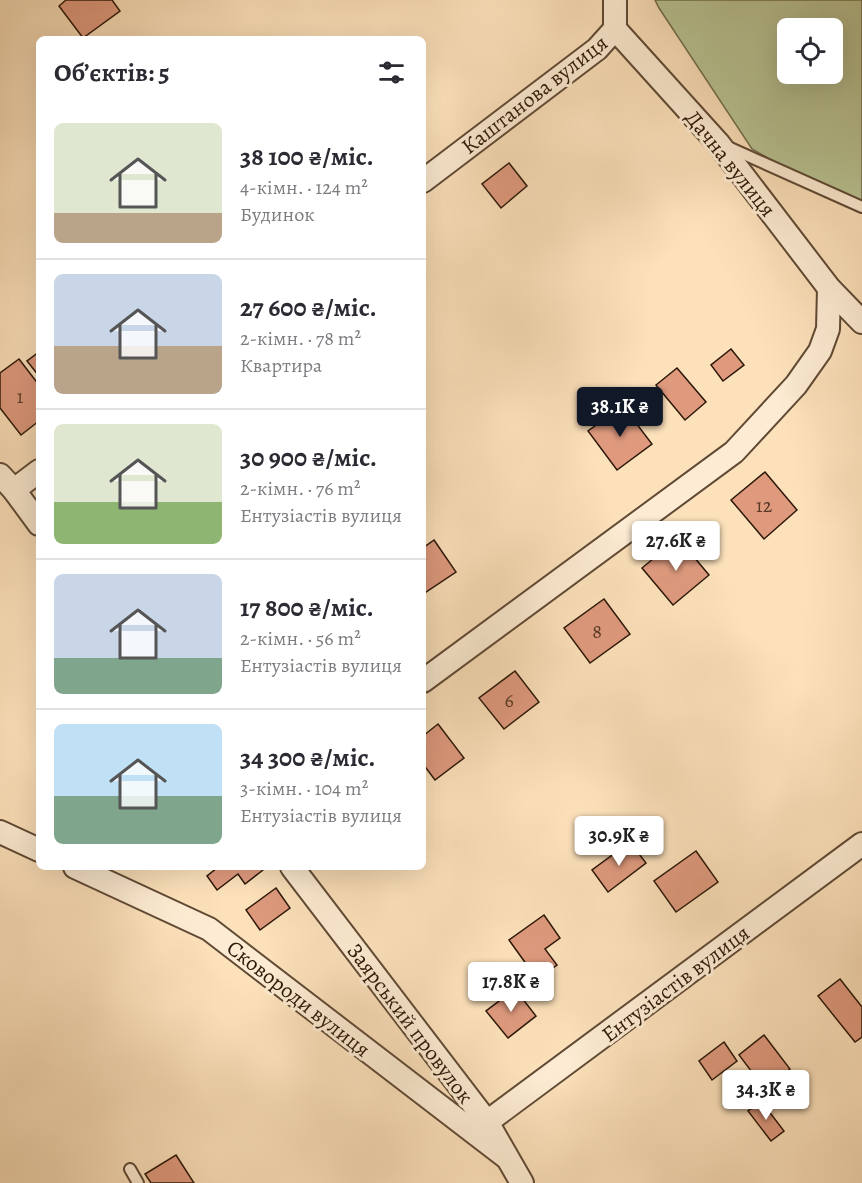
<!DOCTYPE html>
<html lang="uk">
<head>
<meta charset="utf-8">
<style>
	body { margin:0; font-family:Alegreya,serif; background:#f2f2f3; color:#2b2b33; height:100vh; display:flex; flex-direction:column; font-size:22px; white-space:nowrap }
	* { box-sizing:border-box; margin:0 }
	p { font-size:20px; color:#7c7c81 }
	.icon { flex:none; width:33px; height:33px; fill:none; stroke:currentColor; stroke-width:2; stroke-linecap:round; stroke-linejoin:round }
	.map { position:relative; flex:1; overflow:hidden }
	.drawer { position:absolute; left:36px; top:36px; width:390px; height:834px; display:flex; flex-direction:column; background:#fff; border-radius:9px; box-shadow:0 6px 24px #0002 }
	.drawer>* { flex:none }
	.buttons { position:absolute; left:777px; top:18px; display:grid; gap:12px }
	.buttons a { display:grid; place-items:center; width:66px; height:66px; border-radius:9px; background:#fff; box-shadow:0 6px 24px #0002; font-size:30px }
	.price { position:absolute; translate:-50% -51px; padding:0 14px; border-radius:6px; background:#fff; color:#222; font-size:20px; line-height:39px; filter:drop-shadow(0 2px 3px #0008) }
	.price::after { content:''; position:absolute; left:50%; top:36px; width:18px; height:14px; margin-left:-9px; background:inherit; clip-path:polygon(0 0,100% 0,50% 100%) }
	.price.current { background:#111827; color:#fff }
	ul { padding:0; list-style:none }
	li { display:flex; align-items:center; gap:18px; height:150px; padding:0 18px }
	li+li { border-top:2px solid #e1e1e2 }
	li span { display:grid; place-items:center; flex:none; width:168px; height:120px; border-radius:9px; color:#555 }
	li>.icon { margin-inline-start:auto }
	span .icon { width:72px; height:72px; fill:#fffc; stroke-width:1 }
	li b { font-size:26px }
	h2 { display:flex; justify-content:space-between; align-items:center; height:72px; padding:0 18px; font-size:26px }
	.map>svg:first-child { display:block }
</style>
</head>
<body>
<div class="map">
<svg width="862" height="1183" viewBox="0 0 862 1183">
	<rect width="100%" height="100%" fill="#fce1bb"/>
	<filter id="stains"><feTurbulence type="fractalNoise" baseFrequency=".00333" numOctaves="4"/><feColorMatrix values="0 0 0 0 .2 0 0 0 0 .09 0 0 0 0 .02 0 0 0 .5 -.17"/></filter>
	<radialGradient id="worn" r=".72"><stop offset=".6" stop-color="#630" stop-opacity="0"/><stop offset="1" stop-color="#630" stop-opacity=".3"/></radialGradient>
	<!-- green -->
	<path fill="#b9c495" stroke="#726e4e" stroke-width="1.5" fill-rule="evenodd" d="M655 0H862V212L752 149 659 8ZM788 28H832V74H788Z"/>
	<!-- building -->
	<g fill="#df9a7e" stroke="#2c1808" stroke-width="1.5">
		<path d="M66 0H112L120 11 83 38 59 6Z"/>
		<path d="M509 163 527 186 501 208 482 184Z"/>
		<path d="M731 349 744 365 723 381 711 365Z"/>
		<path d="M39 352V376L27 361Z"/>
		<path d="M19 359 39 385V421L21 435 0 408V373Z"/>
		<path d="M677 368 706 402 685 420 656 385Z"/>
		<path d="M623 406 652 444 617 470 588 431Z"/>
		<path d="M765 472 797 510 764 539 731 500Z"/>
		<path d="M678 538 709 575 673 605 642 568Z"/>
		<path d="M434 540 456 572 423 594V548Z"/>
		<path d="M604 599 630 634 590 663 564 628Z"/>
		<path d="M515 671 539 702 504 729 479 698Z"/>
		<path d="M438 724 464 758 435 780 423 764V736Z"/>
		<path d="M630 842 646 863 608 892 592 870Z"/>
		<path d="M696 851 718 882 676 912 654 881Z"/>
		<path d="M216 867H260L263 870 245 884 238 874 217 890 207 876 217 868Z"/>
		<path d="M276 888 290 908 260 930 246 910Z"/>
		<path d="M544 915 560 938 545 949 557 965 537 979 509 940Z"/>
		<path d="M840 979 862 1007V1037L855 1042 818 996Z"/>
		<path d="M515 989 536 1016 508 1038 486 1011Z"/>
		<path d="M764 1035 790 1069 764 1088 739 1055Z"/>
		<path d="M724 1042 737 1061 712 1080 699 1061Z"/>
		<path d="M761 1101 784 1131 771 1141 748 1111Z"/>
		<path d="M176 1155 194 1183H151L145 1174Z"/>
	</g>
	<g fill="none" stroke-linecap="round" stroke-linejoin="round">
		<!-- service casing -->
		<g stroke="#604a35" stroke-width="14">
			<g id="service">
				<path d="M728 147 862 207"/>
				<path d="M130 1169 138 1183"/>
			</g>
		</g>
		<!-- minor casing -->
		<g stroke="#604a35" stroke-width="26">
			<g id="minor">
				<path d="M615 0V29L718 143 829 288 862 322"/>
				<path d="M423 181 597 49 615 29"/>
				<path d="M0 475 14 490 39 524"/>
				<path d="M14 490 39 471"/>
				<path d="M423 681 734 452 796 385 820 351 828 329 829 288"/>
				<path d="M0 832 39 850"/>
				<path d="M75 867 209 929 506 1157"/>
				<path d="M292 867 487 1122 522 1183"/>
				<path d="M487 1122 862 844"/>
			</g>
		</g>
		<!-- service -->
		<use href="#service" stroke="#fdecd3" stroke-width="10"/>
		<!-- minor -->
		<use href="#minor" stroke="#fdecd3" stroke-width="22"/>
	</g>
	<g text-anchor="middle" stroke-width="6" stroke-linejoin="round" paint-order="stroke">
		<!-- number labels -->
		<g font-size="20" fill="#593826">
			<text x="20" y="403">1</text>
			<text x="764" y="512">12</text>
			<text x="597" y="638">8</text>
			<text x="509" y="707">6</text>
		</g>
		<!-- street labels -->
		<g font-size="22" fill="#2c1808" stroke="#fdecd3">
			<text transform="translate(534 94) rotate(-38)" y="8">Каштанова вулиця</text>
			<text transform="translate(731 163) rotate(51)" y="8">Дачна вулиця</text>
			<text transform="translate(675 983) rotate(-37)" y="8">Ентузіастів вулиця</text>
			<text transform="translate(299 998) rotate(38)" y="8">Сковороди вулиця</text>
			<text transform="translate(411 1023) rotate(53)" y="8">Заярський провулок</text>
		</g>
	</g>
	<rect width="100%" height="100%" filter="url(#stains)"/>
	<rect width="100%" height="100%" fill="url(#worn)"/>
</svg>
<div class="buttons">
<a><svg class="icon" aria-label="locate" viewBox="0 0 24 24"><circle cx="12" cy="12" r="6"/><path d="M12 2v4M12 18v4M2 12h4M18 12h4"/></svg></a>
</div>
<b class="price current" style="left:620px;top:438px">38.1K ₴</b>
<b class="price" style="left:676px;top:572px">27.6K ₴</b>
<b class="price" style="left:619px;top:867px">30.9K ₴</b>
<b class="price" style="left:511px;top:1013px">17.8K ₴</b>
<b class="price" style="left:766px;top:1121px">34.3K ₴</b>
<section class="drawer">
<h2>Об’єктів: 5<svg class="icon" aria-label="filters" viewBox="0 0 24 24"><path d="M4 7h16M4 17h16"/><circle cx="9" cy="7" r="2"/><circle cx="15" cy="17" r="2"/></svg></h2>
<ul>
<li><span style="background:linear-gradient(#dfe7d0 75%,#b9a48a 0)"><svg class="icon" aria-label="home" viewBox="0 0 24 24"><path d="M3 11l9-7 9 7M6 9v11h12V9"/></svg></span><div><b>38 100 ₴/міс.</b><p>4-кімн. · 124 m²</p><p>Будинок</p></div></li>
<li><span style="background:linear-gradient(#c9d6e8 60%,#b9a48a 0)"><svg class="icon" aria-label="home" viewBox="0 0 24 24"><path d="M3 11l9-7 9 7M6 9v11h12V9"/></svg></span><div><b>27 600 ₴/міс.</b><p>2-кімн. · 78 m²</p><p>Квартира</p></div></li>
<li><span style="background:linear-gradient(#dfe7d0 65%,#8fb573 0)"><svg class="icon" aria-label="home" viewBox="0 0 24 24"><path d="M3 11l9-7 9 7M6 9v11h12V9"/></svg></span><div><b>30 900 ₴/міс.</b><p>2-кімн. · 76 m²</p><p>Ентузіастів вулиця</p></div></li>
<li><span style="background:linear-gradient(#c9d6e8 70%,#7fa58c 0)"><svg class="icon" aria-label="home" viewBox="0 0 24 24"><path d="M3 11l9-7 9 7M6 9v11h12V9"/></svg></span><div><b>17 800 ₴/міс.</b><p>2-кімн. · 56 m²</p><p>Ентузіастів вулиця</p></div></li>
<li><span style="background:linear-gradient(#bfe0f5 60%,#7fa58c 0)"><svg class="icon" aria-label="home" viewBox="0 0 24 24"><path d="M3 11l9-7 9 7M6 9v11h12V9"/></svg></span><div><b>34 300 ₴/міс.</b><p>3-кімн. · 104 m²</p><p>Ентузіастів вулиця</p></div></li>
</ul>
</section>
</div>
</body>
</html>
